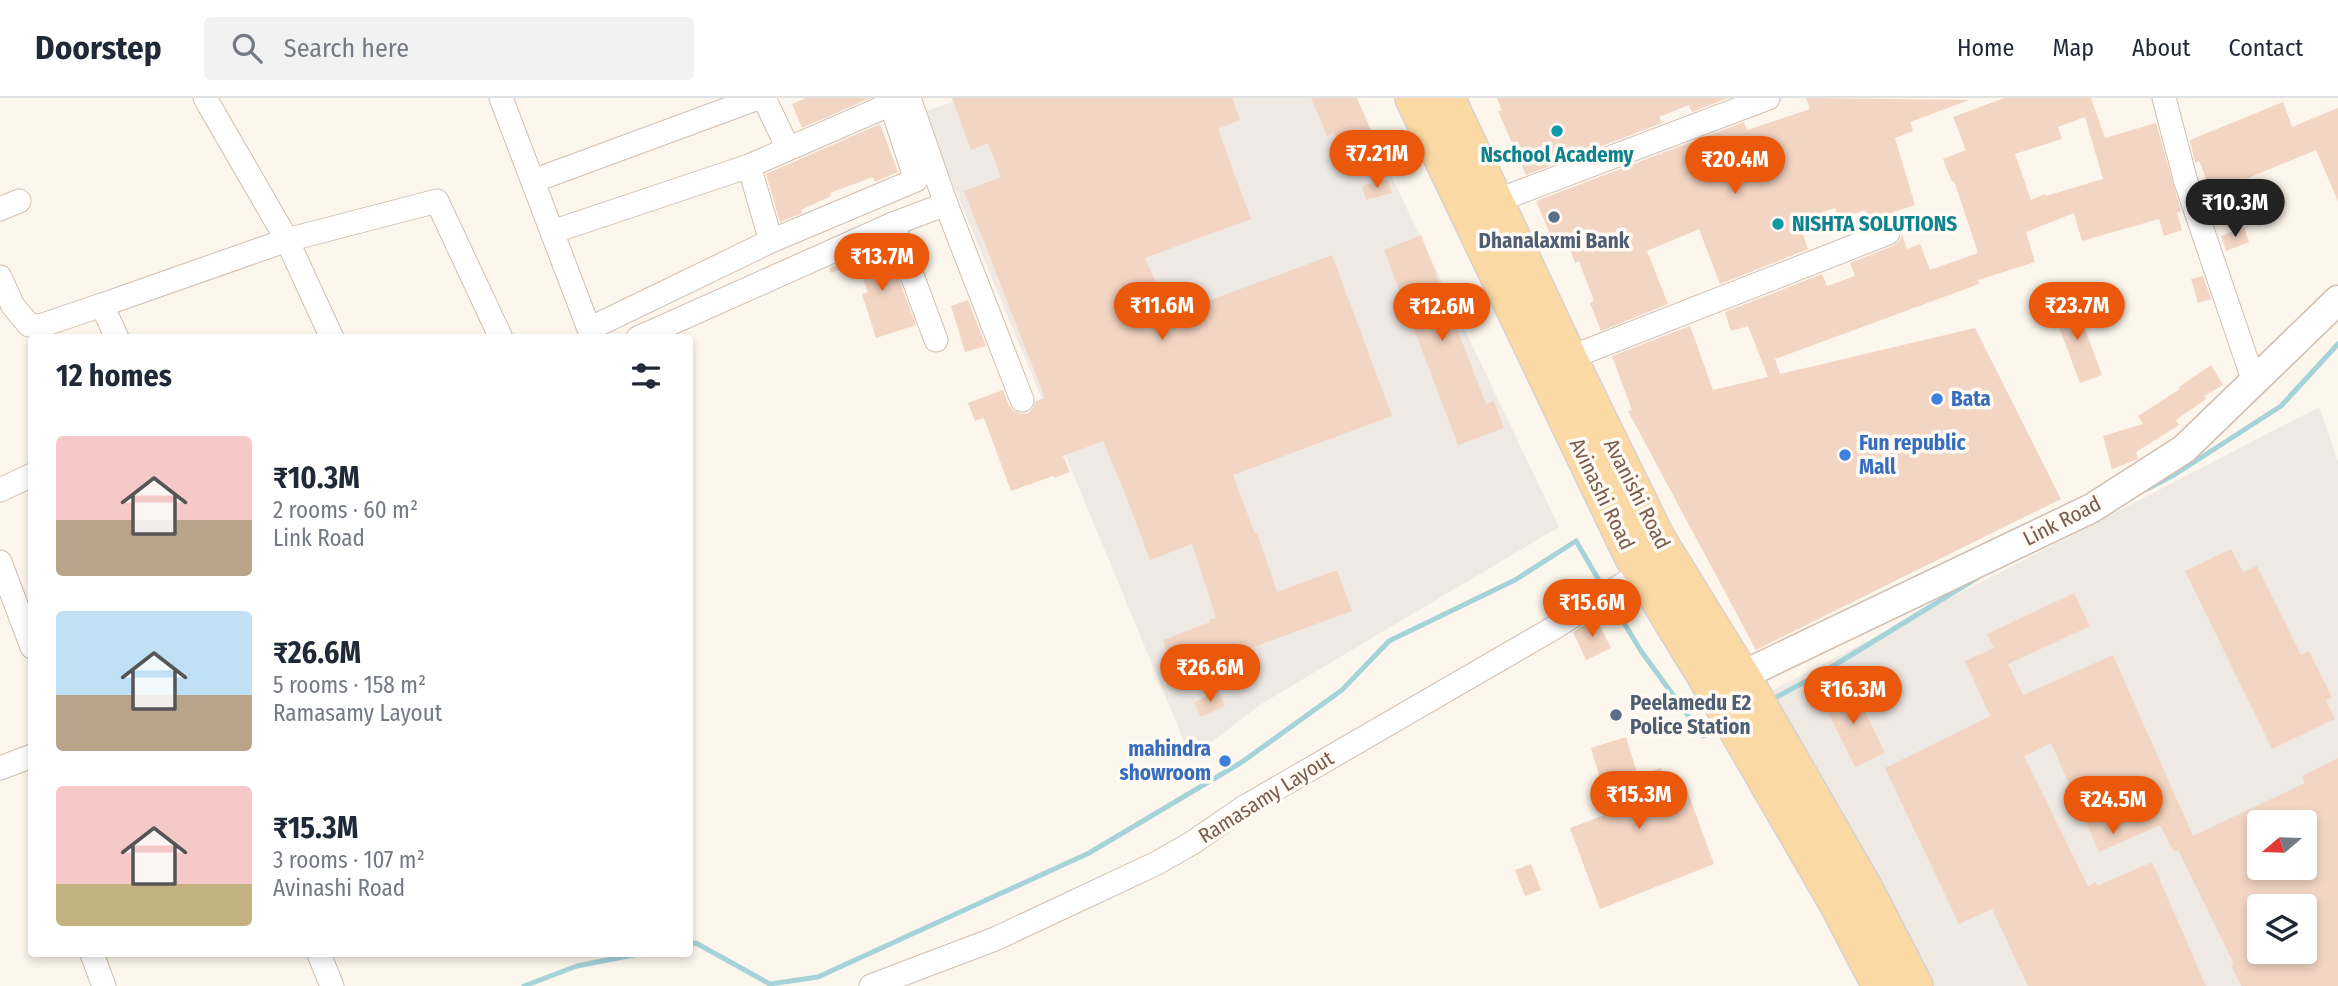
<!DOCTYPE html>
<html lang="en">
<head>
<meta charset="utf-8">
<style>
	body { margin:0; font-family:"Fira Sans Condensed",sans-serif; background:#f2f2f3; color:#1f2937; height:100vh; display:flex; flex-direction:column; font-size:26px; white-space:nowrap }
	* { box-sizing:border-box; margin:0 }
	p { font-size:23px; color:#747a83 }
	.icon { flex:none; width:38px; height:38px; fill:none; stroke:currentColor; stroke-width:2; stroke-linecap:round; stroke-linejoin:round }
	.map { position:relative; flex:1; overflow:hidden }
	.sheet { position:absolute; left:28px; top:236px; width:665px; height:623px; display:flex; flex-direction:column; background:#fff; border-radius:7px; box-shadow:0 4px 10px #0003 }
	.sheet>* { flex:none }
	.needle { width:46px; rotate:251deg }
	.buttons { position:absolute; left:2247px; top:712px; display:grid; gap:14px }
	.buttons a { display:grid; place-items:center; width:70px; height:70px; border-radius:7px; background:#fff; box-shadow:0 4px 10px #0003; font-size:35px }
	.price { position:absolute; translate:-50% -60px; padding:0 16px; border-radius:24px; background:#ea580c; color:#fff; font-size:23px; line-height:46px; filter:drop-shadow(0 2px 4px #0008) }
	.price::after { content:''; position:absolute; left:50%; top:42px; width:21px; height:16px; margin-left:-10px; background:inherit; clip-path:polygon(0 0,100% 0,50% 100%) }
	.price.on { background:#222; color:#fff }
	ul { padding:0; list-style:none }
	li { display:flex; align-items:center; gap:21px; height:175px; padding:0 28px }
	li span { display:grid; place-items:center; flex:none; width:196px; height:140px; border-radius:7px; color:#555 }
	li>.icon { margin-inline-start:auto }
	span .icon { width:84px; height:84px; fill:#fffc; stroke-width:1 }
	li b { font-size:30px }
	h2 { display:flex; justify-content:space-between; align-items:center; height:84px; padding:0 28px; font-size:30px }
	header { display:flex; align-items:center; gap:42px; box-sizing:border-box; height:98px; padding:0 35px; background:#fff; border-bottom:2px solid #e0e1e3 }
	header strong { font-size:33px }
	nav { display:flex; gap:38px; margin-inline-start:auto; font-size:24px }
	.search { width:490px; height:63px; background:#f2f2f3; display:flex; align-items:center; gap:18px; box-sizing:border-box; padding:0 24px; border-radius:7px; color:#747a83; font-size:26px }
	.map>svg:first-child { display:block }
</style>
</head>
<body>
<header>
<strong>Doorstep</strong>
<div class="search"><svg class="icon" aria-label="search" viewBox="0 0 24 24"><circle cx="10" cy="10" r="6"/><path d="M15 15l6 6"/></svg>Search here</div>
<nav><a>Home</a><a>Map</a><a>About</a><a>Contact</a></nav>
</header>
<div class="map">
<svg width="2338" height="888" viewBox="0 0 2338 888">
	<rect width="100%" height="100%" fill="#fdf6ec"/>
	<!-- industrial -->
	<g fill="#efe9e4" fill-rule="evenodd">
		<path d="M965 0H1354L1559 429 1261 606 1191 660 923 14Z"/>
		<path d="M2319 309 2338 364V888H1930L1773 592ZM2259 724H2305V770H2259ZM2259 808H2305V854H2259Z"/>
	</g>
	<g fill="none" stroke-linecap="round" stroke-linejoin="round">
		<!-- stream -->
		<g stroke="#a5d3da" stroke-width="5">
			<path d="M2147 391 2174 377 2281 308 2338 246"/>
			<path d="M1609 500 1641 553 1703 638 1723 628"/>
			<path d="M1771 602 1825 573 1977 480"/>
			<path d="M690 846 696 845 770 886 818 879 1089 755 1242 664 1342 592 1389 543 1515 482 1576 443 1604 491"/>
			<path d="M524 888 577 868 638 856"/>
		</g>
	</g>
	<!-- building -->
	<g fill="#f3d5c3" fill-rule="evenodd">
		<path d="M806 0H870L802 30 792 6Z"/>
		<path d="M952 0H1232L1240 22 1218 31 1251 121 1145 160 1170 217 1332 157 1392 318 1233 377 1255 436 1257 435 1277 494 1337 472 1352 513 1240 554 1245 571 1202 583 1196 568 1175 576 1163 542 1210 524 1209 522 1216 520 1192 446 1150 462 1126 398 1103 343 1063 358 1070 374 1054 380 1053 378 1011 393 984 320 975 323 968 305 1003 292 1009 308 1014 313 1021 316 1028 315 1033 310 1036 303 1045 300 964 93 1001 79 988 45 971 52Z"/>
		<path d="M1311 0H1357L1381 55 1349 69 1334 35 1327 38Z"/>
		<path d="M1497 0H1728L1692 14 1689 7 1659 19 1662 25 1526 77 1498 13 1502 12Z"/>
		<path d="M1806 0 1969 2 1910 24 1913 33 1895 40 1915 107 1893 114 1897 125 1889 121 1870 127 1865 112 1839 121 1835 110 1798 122 1808 151 1720 186 1699 131 1647 153 1668 206 1601 233 1590 205 1594 203 1579 163 1575 165 1566 140 1554 145 1536 103 1744 24 1747 32 1810 11Z"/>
		<path d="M2004 0H2091L2105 40 2156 25 2181 113 2177 115 2182 132 2164 138 2159 121 2082 143 2074 115 2026 134 2035 164 1978 182 1979 186 1775 261 1780 276 1975 230 2061 401 1756 552 1628 313 1632 312 1612 258 1690 228 1713 292 1768 279 1748 228 1731 233 1725 214 1822 176 1827 188 1855 178 1850 165 1893 148 1899 143 1902 137 1907 151 1920 146 1930 172 1978 155 1954 83 1952 84 1943 61 1966 52 1953 19ZM2085 19 2103 81 2046 98 2045 96 2031 102 2015 56 2062 41 2058 29Z"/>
		<path d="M2283 4 2292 29 2338 10V103L2316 52 2212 95 2199 63 2195 65 2190 42Z"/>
		<path d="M880 26 898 74 875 84 873 79 830 95 831 98 801 112 802 115 780 124 766 76Z"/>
		<path d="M1388 81 1392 95 1366 102 1362 88Z"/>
		<path d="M2244 129 2249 144 2226 153 2221 138Z"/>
		<path d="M1421 137 1486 306 1494 303 1504 330 1458 347 1384 152Z"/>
		<path d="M875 149 880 162 890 158 916 227 876 240 862 196 868 194 857 165 831 175 829 170Z"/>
		<path d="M2203 178 2211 201 2198 205 2191 181Z"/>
		<path d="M968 202 986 248 965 254 951 208Z"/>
		<path d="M2074 202 2102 277 2080 285 2052 210Z"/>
		<path d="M2211 267 2223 287 2204 298 2206 301 2176 322 2179 327 2136 354 2138 361 2112 371 2103 338 2143 326 2138 318 2180 291 2179 289Z"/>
		<path d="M2231 451 2243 474 2257 468 2301 557 2309 553 2332 599 2326 602 2335 621 2272 651 2185 473Z"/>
		<path d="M2074 495 2090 528 2008 566 2023 597 2113 557 2193 738 2305 685 2302 678 2338 660V888H2241L2231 867 2234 866 2178 752 2174 754 2160 727 2099 754 2051 645 2024 658 2088 788 2096 784 2097 788 2152 764 2206 888H2028L1992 811 1959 826 1885 670 1990 618 1965 563 1994 550 1987 536ZM2259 724H2305V770H2259ZM2259 808H2305V854H2259Z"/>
		<path d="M1596 520 1611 550 1586 562 1573 534Z"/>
		<path d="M1852 587 1885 655 1855 669 1822 602Z"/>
		<path d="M1218 593 1225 608 1201 619 1194 605Z"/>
		<path d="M1626 639 1638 678 1661 670 1667 691 1684 684 1714 766 1600 811 1570 730 1618 712 1608 682 1601 684 1591 650Z"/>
		<path d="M1531 766 1541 792 1525 798 1515 772Z"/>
	</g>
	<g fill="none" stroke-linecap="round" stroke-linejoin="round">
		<!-- minor casing -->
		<g stroke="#d1beb0" stroke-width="25">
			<g id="minor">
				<path d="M501 0 589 231 771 143 916 82 889 0"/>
				<path d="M764 0 788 50"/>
				<path d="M909 0 946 106 1022 302"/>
				<path d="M2164 0 2186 84 2254 284"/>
				<path d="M749 68 771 143"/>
				<path d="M533 83 758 0"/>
				<path d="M1496 103 1768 0"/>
				<path d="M0 111 19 103"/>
				<path d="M893 126 936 242"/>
				<path d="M552 134 749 68 891 6"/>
				<path d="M0 179 13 208 29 227 40 228 102 207"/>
				<path d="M117 240 102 207 287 142 205 0"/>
				<path d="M332 240 287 142 437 103 501 240"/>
				<path d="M638 240 893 126 946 106"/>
				<path d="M1569 260 1888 135"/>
				<path d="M0 392 32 377"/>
				<path d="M0 464 32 549"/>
				<path d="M0 670 32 658"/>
				<path d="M92 856 104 888"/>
				<path d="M319 856 332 888"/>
				<path d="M871 888 995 841 1157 765 1192 745 1243 710 1552 531 1642 474"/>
			</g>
		</g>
		<!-- tertiary casing -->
		<g stroke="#d1beb0" stroke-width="31">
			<path id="tertiary" d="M1741 578 2092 410 2184 351 2338 202"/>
		</g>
		<!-- primary casing -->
		<g stroke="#dad1cd" stroke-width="38">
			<g id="primary">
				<path d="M1413 0 1632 458 1719 601 1838 807 1880 888"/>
				<path d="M1447 0 1569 260 1657 440 1747 586 1864 789 1915 888"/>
			</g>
		</g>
		<!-- minor -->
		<use href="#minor" stroke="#fff" stroke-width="23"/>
		<!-- tertiary -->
		<use href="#tertiary" stroke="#fff" stroke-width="28"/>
		<!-- primary -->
		<use href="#primary" stroke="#fbd9a5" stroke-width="35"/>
	</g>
	<!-- markers -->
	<g fill="#0f9aa8" stroke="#fffaf3" stroke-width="2.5">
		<circle cx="1557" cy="33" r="7"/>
		<circle cx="1778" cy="126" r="7"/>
	</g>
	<g fill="#5c6f8a" stroke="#fffaf3" stroke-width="2.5">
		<circle cx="1554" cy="119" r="7"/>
		<circle cx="1616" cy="617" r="7"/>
	</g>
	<g fill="#3f7fe0" stroke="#fffaf3" stroke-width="2.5">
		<circle cx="1937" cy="301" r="7"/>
		<circle cx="1845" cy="357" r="7"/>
		<circle cx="1225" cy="663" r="7"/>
	</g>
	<g text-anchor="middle" stroke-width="7" stroke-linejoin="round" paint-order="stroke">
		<!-- culture labels -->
		<g font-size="21" font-weight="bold" fill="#0d838f" stroke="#fffaf3">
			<text x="1557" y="64">Nschool Academy</text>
			<text x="1792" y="133" text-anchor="start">NISHTA SOLUTIONS</text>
		</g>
		<!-- service labels -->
		<g font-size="21" font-weight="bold" fill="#4e5e75" stroke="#fffaf3">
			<text x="1554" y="150">Dhanalaxmi Bank</text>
			<text x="1630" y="612" text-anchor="start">Peelamedu E2<tspan x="1630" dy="24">Police Station</tspan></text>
		</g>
		<!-- shop labels -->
		<g font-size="21" font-weight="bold" fill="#366cbe" stroke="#fffaf3" text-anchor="start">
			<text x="1951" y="308">Bata</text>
			<text x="1859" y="352">Fun republic<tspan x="1859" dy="24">Mall</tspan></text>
			<text x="1211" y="658" text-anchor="end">mahindra<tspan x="1211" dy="24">showroom</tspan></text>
		</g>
		<!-- street labels -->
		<g font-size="21" fill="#7a5c4d" stroke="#fffaf3">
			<text transform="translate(1602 396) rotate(64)" y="7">Avinashi Road</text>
			<text transform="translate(1637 396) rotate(63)" y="7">Avanishi Road</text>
			<text transform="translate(2062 423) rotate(-27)" y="7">Link Road</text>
			<text transform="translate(1266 699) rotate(-32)" y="7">Ramasamy Layout</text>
		</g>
	</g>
</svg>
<div class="buttons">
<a><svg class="needle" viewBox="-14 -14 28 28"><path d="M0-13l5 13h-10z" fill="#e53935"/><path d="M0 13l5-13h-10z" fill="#747a83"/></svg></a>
<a><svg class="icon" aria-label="layers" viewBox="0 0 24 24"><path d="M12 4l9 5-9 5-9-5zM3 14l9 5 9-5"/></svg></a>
</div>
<b class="price" style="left:1377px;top:92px">₹7.21M</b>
<b class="price" style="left:1735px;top:98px">₹20.4M</b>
<b class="price on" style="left:2235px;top:141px">₹10.3M</b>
<b class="price" style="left:882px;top:195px">₹13.7M</b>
<b class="price" style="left:1162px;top:244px">₹11.6M</b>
<b class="price" style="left:2077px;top:244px">₹23.7M</b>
<b class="price" style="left:1442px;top:245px">₹12.6M</b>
<b class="price" style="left:1592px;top:541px">₹15.6M</b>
<b class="price" style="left:1210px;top:606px">₹26.6M</b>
<b class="price" style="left:1853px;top:628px">₹16.3M</b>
<b class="price" style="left:1639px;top:733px">₹15.3M</b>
<b class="price" style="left:2113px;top:738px">₹24.5M</b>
<section class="sheet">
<h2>12 homes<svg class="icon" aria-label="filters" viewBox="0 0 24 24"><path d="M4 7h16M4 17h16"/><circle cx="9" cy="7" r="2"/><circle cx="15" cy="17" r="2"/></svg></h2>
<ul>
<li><span style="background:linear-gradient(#f6c9c9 60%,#b9a48a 0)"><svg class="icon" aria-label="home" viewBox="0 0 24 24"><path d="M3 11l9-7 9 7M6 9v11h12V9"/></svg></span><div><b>₹10.3M</b><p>2 rooms · 60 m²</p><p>Link Road</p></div></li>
<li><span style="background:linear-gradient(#bfe0f5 60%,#b9a48a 0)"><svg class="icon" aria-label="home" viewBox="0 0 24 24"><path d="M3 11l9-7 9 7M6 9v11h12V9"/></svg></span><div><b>₹26.6M</b><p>5 rooms · 158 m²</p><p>Ramasamy Layout</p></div></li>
<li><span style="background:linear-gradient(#f6c9c9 70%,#c2b280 0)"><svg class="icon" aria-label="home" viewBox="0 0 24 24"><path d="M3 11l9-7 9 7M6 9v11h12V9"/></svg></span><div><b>₹15.3M</b><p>3 rooms · 107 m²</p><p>Avinashi Road</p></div></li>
</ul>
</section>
</div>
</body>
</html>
